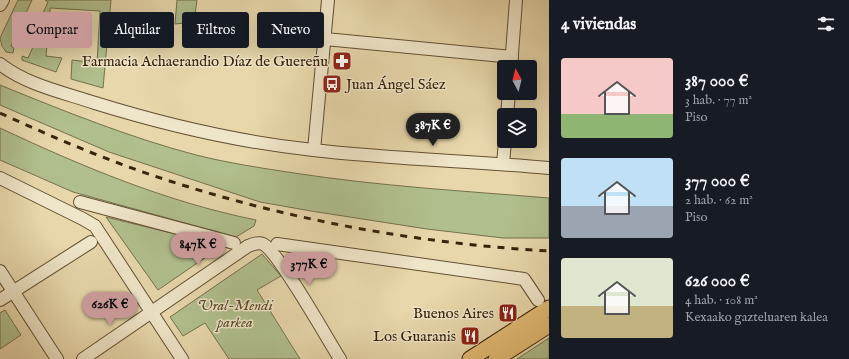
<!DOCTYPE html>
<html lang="es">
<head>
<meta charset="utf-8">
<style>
	body { margin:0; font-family:"IM FELL English",serif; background:#242831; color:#f1f3f6; height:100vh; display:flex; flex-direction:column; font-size:15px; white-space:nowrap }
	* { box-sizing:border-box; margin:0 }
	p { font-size:13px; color:#9ea1a6 }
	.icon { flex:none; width:22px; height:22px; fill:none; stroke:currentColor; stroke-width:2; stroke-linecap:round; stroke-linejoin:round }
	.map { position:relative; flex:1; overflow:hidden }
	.sheet { display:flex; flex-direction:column; background:#171b24; width:300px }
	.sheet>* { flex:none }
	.guide { position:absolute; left:12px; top:12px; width:380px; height:36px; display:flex; gap:8px }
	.needle { width:26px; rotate:353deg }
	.tools { position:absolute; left:497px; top:60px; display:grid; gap:8px }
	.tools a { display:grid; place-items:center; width:40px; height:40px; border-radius:4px; background:#171b24; box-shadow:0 4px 16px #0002; font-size:20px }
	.price { position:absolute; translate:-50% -34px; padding:0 9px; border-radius:14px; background:#c59692; color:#111; font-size:13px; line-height:26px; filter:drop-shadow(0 1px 2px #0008) }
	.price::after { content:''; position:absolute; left:50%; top:24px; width:12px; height:9px; margin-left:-6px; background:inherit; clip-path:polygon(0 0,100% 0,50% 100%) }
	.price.on { background:#222; color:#fff }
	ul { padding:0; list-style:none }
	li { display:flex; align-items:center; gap:12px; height:100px; padding:0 12px }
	li span { display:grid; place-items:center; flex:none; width:112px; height:80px; border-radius:4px; color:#555 }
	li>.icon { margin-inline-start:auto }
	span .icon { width:48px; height:48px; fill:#fffc; stroke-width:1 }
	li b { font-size:17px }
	h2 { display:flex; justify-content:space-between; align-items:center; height:48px; padding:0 12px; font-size:17px }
	.chip { padding:0 14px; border-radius:4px; background:#171b24; box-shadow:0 4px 16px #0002; font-size:14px; line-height:36px }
	.chip.on { background:#c59692; color:#111 }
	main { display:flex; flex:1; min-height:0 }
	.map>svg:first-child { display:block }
</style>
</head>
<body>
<main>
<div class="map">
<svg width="549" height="359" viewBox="0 0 549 359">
	<rect width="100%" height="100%" fill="#e7d7ab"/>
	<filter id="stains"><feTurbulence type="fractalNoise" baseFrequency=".005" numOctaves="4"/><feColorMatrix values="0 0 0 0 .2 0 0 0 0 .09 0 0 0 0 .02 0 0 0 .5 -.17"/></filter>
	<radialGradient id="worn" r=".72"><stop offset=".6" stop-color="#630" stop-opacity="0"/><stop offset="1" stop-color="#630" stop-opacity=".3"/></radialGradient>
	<!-- green -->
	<g fill="#b0bf8d" stroke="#74714c">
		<path d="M18 0H32L11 46 14 48 13 53 6 52 2 46 0 38Z"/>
		<path d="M45 0H111L103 88 71 79 72 60 97 63 100 11 50 8V16H48L45 23 49 24 46 56 62 58 56 72 22 60V56L28 58 43 25 38 24 48 2Z"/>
		<path d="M177 0H197L194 22 175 24Z"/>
		<path d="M0 85C64 111 128 137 196 155 228 163 261 168 294 173 378 186 464 191 549 198V238H503L427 229 311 211 260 202 109 152 0 105Z"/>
		<path d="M0 128C83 167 167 202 256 220L254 226 236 237 73 192 0 160Z"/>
		<path d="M106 217 196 239 225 244 158 290Z"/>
		<path d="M262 254 281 276 257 290 300 359H229L205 323 183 336 170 317Z"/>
		<path d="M5 310 21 335 0 349V313Z"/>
		<path d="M549 338V359H517Z"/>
	</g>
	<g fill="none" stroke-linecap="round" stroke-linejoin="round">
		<!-- minor casing -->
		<g stroke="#645032" stroke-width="14">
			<g id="minor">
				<path d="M0 5 3 0"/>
				<path d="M325 39 512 57"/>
				<path d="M0 64C27 85 62 92 95 103 166 125 239 142 313 150 391 159 471 161 549 168"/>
				<path d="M511 67 516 0"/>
				<path d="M507 115 509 93"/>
				<path d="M314 150 328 0"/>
				<path d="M503 164 505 141"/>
				<path d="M0 178 83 219 95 226 182 359"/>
				<path d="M80 202 234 243"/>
				<path d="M277 244 524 279 538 300"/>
				<path d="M0 271 57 359"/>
				<path d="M0 300 91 242"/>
				<path d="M83 359 248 246C253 244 258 242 263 244 278 251 328 340 340 359"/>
			</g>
		</g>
		<!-- major casing -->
		<g stroke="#38230a" stroke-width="17">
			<g id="major">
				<path d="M470 359 549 308"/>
				<path d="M496 359 549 325"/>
			</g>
		</g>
		<!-- minor -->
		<use href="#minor" stroke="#efe5c8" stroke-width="12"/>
		<!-- major -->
		<use href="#major" stroke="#e4bc76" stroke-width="15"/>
		<!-- rail -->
		<path stroke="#38230a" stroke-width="3" stroke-dasharray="7 7" stroke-linecap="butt" d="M0 113C46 134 92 154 140 171 272 217 410 243 549 251"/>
	</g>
	<!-- icons -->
	<defs>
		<g id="pharmacy-square" transform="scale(1)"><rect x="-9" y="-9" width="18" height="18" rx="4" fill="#8f2418" stroke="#efe5c8"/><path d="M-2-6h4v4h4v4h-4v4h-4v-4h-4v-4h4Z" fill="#fff"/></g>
		<g id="bus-square" transform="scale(1)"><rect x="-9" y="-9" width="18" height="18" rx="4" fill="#8f2418" stroke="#efe5c8"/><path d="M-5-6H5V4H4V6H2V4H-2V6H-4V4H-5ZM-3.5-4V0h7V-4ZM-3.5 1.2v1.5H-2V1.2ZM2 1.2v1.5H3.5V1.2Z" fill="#fff"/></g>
		<g id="restaurant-square" transform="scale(1)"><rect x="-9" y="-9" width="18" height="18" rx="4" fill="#8f2418" stroke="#efe5c8"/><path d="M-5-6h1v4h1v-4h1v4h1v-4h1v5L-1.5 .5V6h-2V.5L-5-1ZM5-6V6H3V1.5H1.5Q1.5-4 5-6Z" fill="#fff"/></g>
	</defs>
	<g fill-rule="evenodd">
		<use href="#pharmacy-square" x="342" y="61"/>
		<use href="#bus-square" x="332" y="84"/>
		<use href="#restaurant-square" x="508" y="313"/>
		<use href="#restaurant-square" x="470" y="336"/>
	</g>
	<g text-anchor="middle" stroke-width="3" stroke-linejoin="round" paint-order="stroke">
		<!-- poi labels -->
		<g font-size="15" fill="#38230a" stroke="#efe5c8" text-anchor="end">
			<text x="328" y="66">Farmacia Achaerandio Díaz de Guereñu</text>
			<text x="346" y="89" text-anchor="start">Juan Ángel Sáez</text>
			<text x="494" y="318">Buenos Aires</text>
			<text x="456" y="341">Los Guaranis</text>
		</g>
		<!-- park labels -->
		<g font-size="15" font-style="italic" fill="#564a2b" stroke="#efe5c8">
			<text x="235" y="310">Ural-Mendi<tspan x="235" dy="17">parkea</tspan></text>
		</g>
	</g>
	<rect width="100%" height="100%" filter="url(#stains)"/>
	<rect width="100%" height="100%" fill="url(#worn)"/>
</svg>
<div class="tools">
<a><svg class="needle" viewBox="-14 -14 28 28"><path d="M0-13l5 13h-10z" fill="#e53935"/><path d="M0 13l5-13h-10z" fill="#9ea1a6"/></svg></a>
<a><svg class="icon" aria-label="layers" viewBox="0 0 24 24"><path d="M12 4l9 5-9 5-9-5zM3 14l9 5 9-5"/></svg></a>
</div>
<b class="price on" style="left:433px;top:147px">387K €</b>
<b class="price" style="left:198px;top:266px">847K €</b>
<b class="price" style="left:309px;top:286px">377K €</b>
<b class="price" style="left:110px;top:326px">626K €</b>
<div class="guide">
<a class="chip on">Comprar</a>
<a class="chip">Alquilar</a>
<a class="chip">Filtros</a>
<a class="chip">Nuevo</a>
</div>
</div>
<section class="sheet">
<h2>4 viviendas<svg class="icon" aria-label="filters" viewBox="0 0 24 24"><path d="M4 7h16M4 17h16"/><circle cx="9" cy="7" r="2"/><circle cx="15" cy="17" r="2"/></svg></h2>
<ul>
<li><span style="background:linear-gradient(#f6c9c9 70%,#8fb573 0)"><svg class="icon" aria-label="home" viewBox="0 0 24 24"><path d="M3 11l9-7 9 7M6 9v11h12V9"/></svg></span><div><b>387 000 €</b><p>3 hab. · 77 m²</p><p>Piso</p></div></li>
<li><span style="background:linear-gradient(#bfe0f5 60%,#9aa5b1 0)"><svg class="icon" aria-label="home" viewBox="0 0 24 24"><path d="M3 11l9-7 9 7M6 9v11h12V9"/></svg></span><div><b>377 000 €</b><p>2 hab. · 62 m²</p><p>Piso</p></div></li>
<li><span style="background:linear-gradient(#dfe7d0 60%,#c2b280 0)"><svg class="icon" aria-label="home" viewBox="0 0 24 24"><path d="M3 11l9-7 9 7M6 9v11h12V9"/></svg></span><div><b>626 000 €</b><p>4 hab. · 108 m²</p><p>Kexaako gazteluaren kalea</p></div></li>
</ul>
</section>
</main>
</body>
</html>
